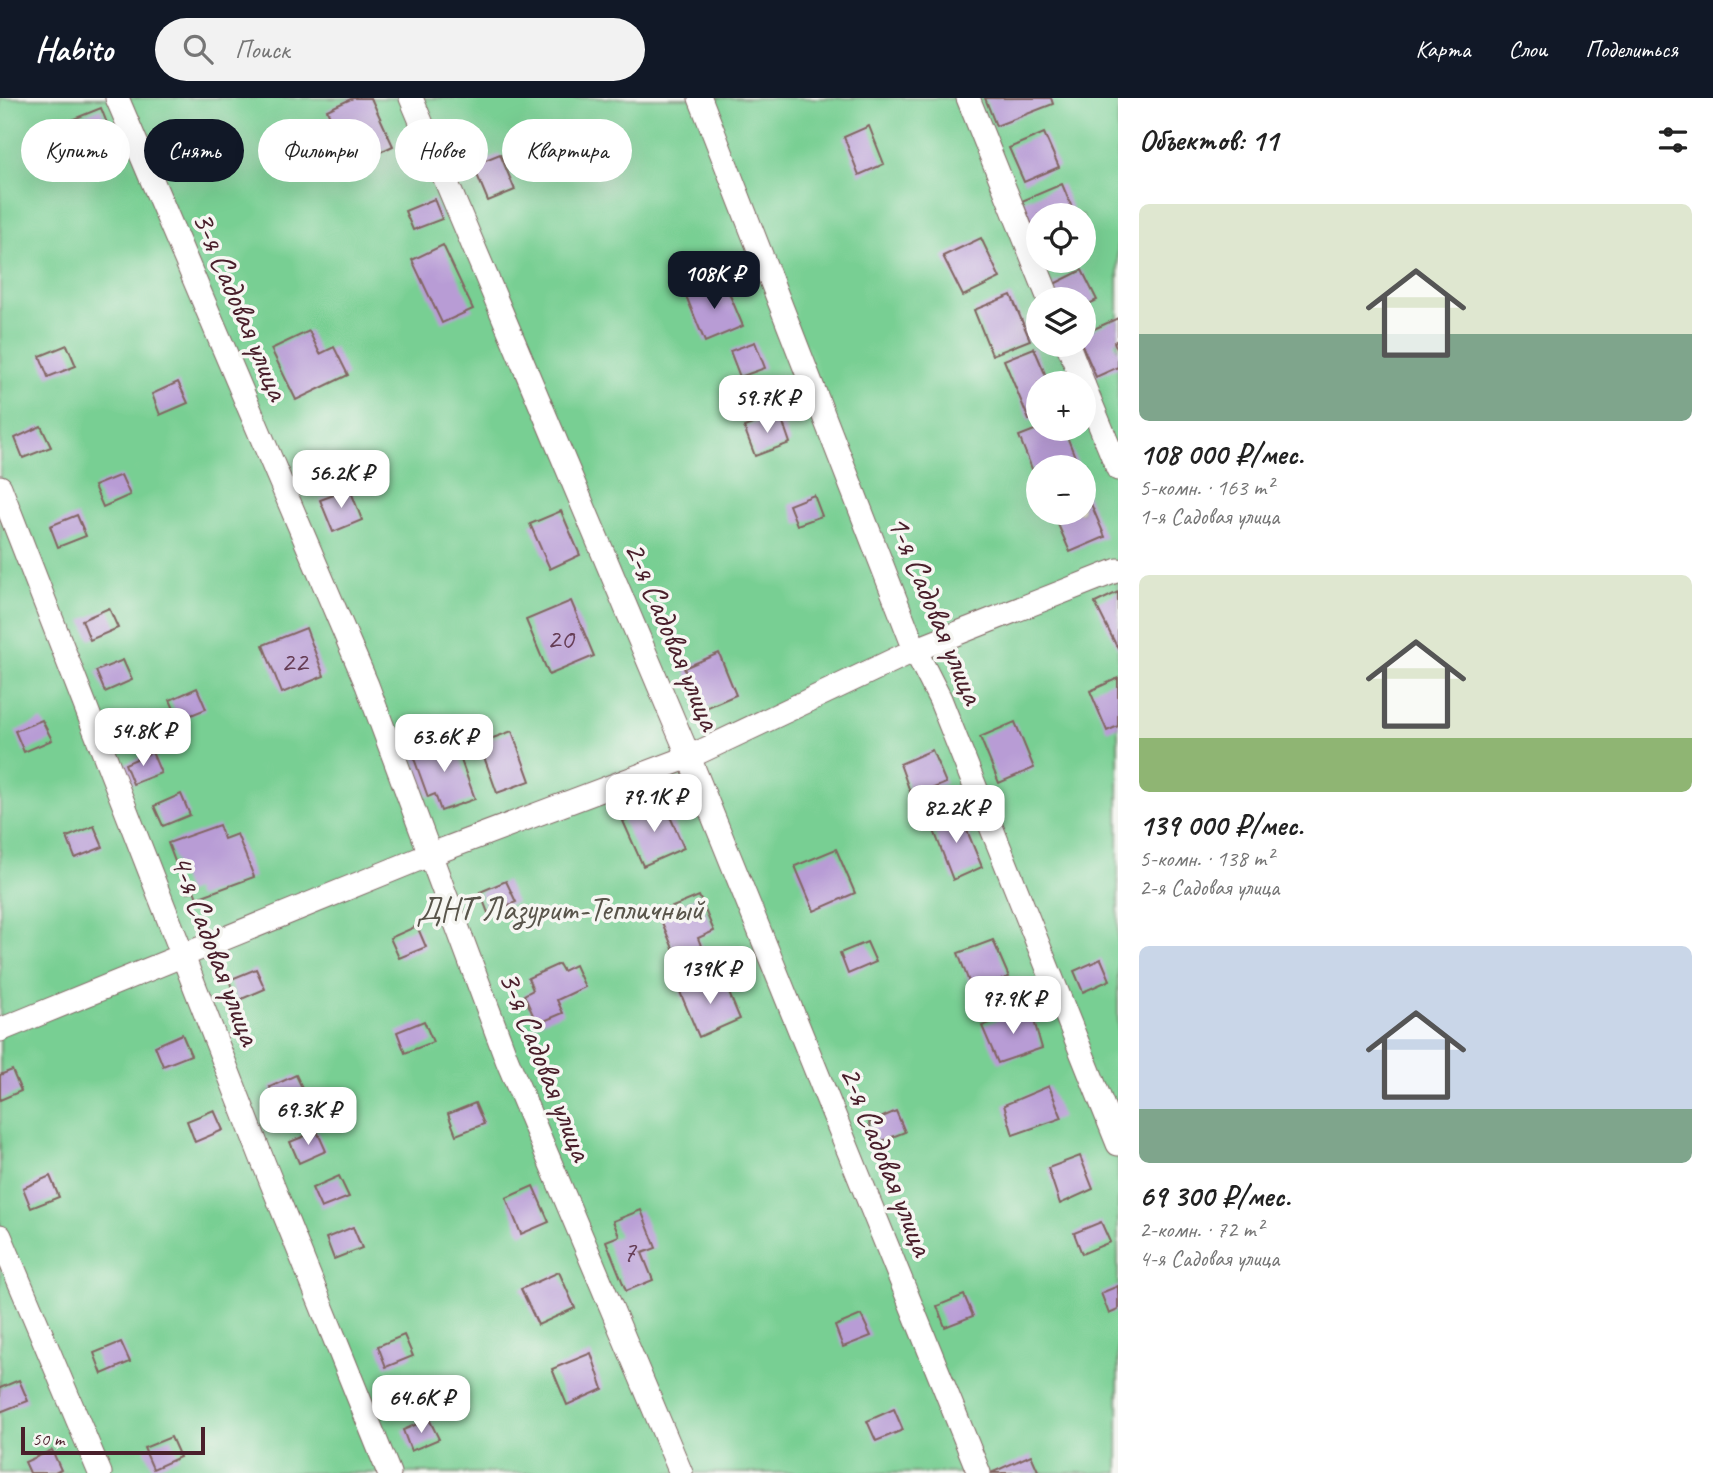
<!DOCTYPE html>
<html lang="ru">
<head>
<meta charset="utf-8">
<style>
	body { margin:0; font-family:Caveat,sans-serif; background:#f2f2f2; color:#222; height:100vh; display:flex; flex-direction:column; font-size:26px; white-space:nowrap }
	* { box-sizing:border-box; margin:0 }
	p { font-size:23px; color:#767676 }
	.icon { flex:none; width:38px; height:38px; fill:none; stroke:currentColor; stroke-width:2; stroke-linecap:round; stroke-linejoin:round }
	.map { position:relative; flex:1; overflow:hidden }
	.panel { display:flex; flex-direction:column; background:#fff; width:595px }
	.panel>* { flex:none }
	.guide { position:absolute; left:21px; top:21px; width:665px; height:63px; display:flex; gap:14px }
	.tools { position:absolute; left:1026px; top:105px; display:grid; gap:14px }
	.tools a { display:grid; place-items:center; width:70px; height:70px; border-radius:50%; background:#fff; box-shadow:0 7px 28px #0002; font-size:35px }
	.scale { position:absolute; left:21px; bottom:18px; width:184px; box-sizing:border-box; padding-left:7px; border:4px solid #4a1f2b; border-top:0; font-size:19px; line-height:24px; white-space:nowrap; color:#4a1f2b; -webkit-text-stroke:5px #f6f6f2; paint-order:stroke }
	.price { position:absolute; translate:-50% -60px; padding:0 16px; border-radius:14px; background:#fff; color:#222; font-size:23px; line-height:46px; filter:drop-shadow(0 2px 4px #0008) }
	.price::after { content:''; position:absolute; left:50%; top:42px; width:21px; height:16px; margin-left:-10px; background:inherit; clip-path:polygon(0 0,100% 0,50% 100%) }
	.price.on { background:#111827; color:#fff }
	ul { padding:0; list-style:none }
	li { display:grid; align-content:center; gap:14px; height:371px; padding:0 21px }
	li span { display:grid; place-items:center; height:217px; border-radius:10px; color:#555 }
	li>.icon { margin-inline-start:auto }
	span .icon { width:126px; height:126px; fill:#fffc; stroke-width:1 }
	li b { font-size:30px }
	h2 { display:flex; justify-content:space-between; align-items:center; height:84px; padding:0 21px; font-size:30px }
	.pill { padding:0 24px; border-radius:32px; background:#fff; box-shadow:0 7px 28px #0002; font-size:24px; line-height:63px }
	.pill.on { background:#111827; color:#fff }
	header { display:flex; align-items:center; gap:42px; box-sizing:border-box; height:98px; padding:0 35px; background:#111827; color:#fff }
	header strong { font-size:33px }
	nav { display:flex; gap:38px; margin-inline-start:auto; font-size:24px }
	.search { width:490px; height:63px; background:#f2f2f2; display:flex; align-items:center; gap:18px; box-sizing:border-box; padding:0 24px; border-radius:38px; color:#767676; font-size:26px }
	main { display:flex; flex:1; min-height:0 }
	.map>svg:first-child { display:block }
</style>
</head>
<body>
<header>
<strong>Habito</strong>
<div class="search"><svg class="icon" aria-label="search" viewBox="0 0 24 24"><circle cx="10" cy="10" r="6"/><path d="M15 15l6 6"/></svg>Поиск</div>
<nav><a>Карта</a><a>Слои</a><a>Поделиться</a></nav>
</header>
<main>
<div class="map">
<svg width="1118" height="1375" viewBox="0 0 1118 1375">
	<rect width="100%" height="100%" fill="#f6f6f2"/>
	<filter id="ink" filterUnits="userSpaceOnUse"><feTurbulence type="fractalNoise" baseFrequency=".0143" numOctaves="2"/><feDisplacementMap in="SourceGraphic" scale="14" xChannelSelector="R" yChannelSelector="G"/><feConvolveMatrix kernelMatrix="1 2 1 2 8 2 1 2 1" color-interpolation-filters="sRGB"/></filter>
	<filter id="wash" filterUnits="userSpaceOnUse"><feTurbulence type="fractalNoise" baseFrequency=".00686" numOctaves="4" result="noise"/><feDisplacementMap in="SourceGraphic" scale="28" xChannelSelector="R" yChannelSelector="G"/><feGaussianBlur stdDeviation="1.57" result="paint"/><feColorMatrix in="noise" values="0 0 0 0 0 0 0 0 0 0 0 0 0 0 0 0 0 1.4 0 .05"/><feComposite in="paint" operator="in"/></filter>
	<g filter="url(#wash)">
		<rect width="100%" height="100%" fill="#ebe6c9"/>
		<!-- green -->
		<path fill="#78cf93" stroke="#61775f" stroke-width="2" fill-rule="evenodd" d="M0 0H1118V1375H0ZM1038 117H1083V163H1038ZM1038 201H1083V247H1038ZM1038 285H1083V331H1038ZM1038 369H1083V415H1038Z"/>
		<g id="blocks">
			<!-- building -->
			<g fill="#b89cd5">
				<path d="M353 0H371L393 48 353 67 327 12Z"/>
				<path d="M985 0H1051L1053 6 996 28Z"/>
				<path d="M101 10 120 58 76 76 56 28Z"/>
				<path d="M869 28 884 66 859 77 844 39Z"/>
				<path d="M1044 35 1059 69 1024 84 1009 50Z"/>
				<path d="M500 56 515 92 488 103 473 67Z"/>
				<path d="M1062 86 1075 117H1038V134L1035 135 1022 103Z"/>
				<path d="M434 101 442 121 413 132 405 113Z"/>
				<path d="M981 140 1000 180 963 198 943 158Z"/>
				<path d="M443 147 473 211 442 225 412 162Z"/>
				<path d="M1082 172 1097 202 1083 209V201H1059L1052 187Z"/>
				<path d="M724 183 743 228 705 244 686 198Z"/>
				<path d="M1011 197 1030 242 992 257 974 212Z"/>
				<path d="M1118 220V242L1114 244 1118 253V269L1096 279 1082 247 1083 236Z"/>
				<path d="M309 233 320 256 334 249 348 277 296 302 271 251Z"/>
				<path d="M755 244 765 270 740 279 730 253Z"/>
				<path d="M67 247 76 268 48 279 40 258Z"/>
				<path d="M1034 250 1049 285H1038V319L1029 322 1004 262Z"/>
				<path d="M178 284 188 305 160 317 152 296Z"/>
				<path d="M780 316 790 345 755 358 744 329Z"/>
				<path d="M41 328 51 349 23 360 15 340Z"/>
				<path d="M1037 331H1064L1079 369H1038V386L1019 338Z"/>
				<path d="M121 377 130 397 103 409 94 388Z"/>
				<path d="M1083 387 1105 439 1070 454 1053 415H1083Z"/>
				<path d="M350 391 362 422 333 434 320 402Z"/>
				<path d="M814 397 822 418 797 427 789 407Z"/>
				<path d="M561 413 580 457 550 471 530 426Z"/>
				<path d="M77 417 86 438 58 449 50 428Z"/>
				<path d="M1118 494V551L1095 505Z"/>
				<path d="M571 503 594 558 549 577 526 522Z"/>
				<path d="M109 510 118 530 90 542 82 522Z"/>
				<path d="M306 530 324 578 282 595 263 547Z"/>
				<path d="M719 555 736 597 701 612 684 570Z"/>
				<path d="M123 562 132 582 105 594 96 573Z"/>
				<path d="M1118 580V628L1107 633 1090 593Z"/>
				<path d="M197 590 206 611 179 622 170 602Z"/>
				<path d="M42 622 52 642 24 654 15 633Z"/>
				<path d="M1015 624 1034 670 999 685 980 639Z"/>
				<path d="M512 633 530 683 497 695 479 645Z"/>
				<path d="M453 640 475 701 441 713 435 696 428 699 412 655Z"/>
				<path d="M932 652 946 685 912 699 900 666Z"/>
				<path d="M152 654 161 675 133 686 125 666Z"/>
				<path d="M181 696 190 717 163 728 154 708Z"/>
				<path d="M664 705 684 750 643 768 623 723Z"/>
				<path d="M959 713 982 769 953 782 930 722Z"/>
				<path d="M219 727 224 741 237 736 254 779 197 800 194 792 187 795 168 745Z"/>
				<path d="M94 728 103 749 75 760 67 739Z"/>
				<path d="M836 751 855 795 814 813 795 768Z"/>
				<path d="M506 783 516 804 488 815 480 794Z"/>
				<path d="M699 798 714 833 698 840 702 850 677 860 658 815Z"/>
				<path d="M417 828 426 849 399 860 390 840Z"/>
				<path d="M993 842 1009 879 972 892 958 855Z"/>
				<path d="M867 844 876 864 848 876 840 855Z"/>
				<path d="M1101 861 1110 882 1083 894 1074 873Z"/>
				<path d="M559 866 563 873 575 867 585 889 557 902 563 915 537 926 524 897 533 892 528 880Z"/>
				<path d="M256 871 265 891 237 903 229 882Z"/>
				<path d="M721 876 740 921 699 939 680 894Z"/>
				<path d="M1030 909 1042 950 998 965 982 928Z"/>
				<path d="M424 923 433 944 405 955 397 934Z"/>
				<path d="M182 936 191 957 163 968 155 948Z"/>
				<path d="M12 972 21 993 0 1002V977Z"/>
				<path d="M296 977 306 998 278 1009 270 989Z"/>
				<path d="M1049 988 1062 1020 1013 1037 1004 1007Z"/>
				<path d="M475 1005 484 1026 456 1037 448 1016Z"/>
				<path d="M214 1012 223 1032 195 1044 187 1023Z"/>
				<path d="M896 1013 905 1034 877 1045 869 1025Z"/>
				<path d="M317 1033 326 1053 299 1065 290 1044Z"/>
				<path d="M1080 1058 1093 1091 1060 1106 1048 1070Z"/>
				<path d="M50 1078 59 1099 31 1110 23 1090Z"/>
				<path d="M339 1078 349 1099 321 1110 312 1090Z"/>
				<path d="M533 1088 549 1124 521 1136 506 1100Z"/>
				<path d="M641 1112 656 1150 642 1155 653 1182 626 1193 606 1143 619 1138 613 1123Z"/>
				<path d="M1101 1124 1110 1144 1082 1156 1074 1135Z"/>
				<path d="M353 1129 362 1150 334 1161 326 1140Z"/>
				<path d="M559 1174 575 1210 538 1227 521 1191Z"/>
				<path d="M1118 1188V1212L1109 1216 1101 1195Z"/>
				<path d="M964 1197 973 1218 945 1229 937 1208Z"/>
				<path d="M861 1217 871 1238 843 1249 835 1228Z"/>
				<path d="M404 1237 413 1258 386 1269 378 1248Z"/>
				<path d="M121 1244 130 1264 102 1276 94 1255Z"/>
				<path d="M591 1255 603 1291 567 1307 552 1271Z"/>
				<path d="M19 1282 28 1303 0 1314V1290Z"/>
				<path d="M894 1311 903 1332 876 1343 867 1323Z"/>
				<path d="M429 1321 439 1341 411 1353 403 1332Z"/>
				<path d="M171 1339 180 1359 153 1371 144 1350Z"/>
				<path d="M52 1352 61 1372 55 1375H30L25 1364Z"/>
				<path d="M1031 1357 1039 1375H991Z"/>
			</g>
		</g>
	</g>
	<g filter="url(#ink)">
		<use href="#blocks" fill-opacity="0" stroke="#826562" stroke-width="2"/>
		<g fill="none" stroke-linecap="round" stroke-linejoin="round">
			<!-- minor casing -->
			<g stroke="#826562" stroke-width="25">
				<g id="minor">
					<path d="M117 0 367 587 507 962 681 1375"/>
					<path d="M411 0 689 659 979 1375"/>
					<path d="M700 0 915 552 940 601 1118 1046"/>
					<path d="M968 0 1049 201"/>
					<path d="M1068 247 1083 285"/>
					<path d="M1083 286 1118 371"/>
					<path d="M0 389 264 1066 389 1375"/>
					<path d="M0 932 429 757 689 659 915 552 1118 472"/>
					<path d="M0 1138 100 1375"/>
				</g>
			</g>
			<!-- minor -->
			<use href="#minor" stroke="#fff" stroke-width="23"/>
		</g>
	</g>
	<g text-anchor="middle" stroke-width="7" stroke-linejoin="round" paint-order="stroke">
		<!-- number labels -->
		<g font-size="30" fill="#663e56">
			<text x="560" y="550">20</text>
			<text x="294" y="573">22</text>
			<text x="629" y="1163">7</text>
		</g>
		<!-- street labels -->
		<g font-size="33" fill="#4a1f2b" stroke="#f6f6f2">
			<text transform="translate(242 207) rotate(67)" y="12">3-я Садовая улица</text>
			<text transform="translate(937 511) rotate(67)" y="12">1-я Садовая улица</text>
			<text transform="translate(674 537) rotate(67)" y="12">2-я Садовая улица</text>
			<text transform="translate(217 851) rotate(69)" y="12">4-я Садовая улица</text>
			<text transform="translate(547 967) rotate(68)" y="12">3-я Садовая улица</text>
			<text transform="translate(888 1062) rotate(68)" y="12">2-я Садовая улица</text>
		</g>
		<!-- park labels -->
		<g font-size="33" fill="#58544a" stroke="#f6f6f2">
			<text x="560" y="822">ДНТ Лазурит-Тепличный</text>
		</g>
	</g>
</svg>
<div class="tools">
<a><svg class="icon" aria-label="locate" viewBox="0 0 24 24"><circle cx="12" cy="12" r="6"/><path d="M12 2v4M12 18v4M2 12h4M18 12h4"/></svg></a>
<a><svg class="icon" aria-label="layers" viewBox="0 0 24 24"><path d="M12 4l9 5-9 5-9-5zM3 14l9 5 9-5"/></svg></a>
<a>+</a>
<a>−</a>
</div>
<div class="scale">50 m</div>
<b class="price on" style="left:714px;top:213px">108K ₽</b>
<b class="price" style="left:767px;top:337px">59.7K ₽</b>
<b class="price" style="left:341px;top:412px">56.2K ₽</b>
<b class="price" style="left:143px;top:670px">54.8K ₽</b>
<b class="price" style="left:444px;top:676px">63.6K ₽</b>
<b class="price" style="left:654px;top:736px">79.1K ₽</b>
<b class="price" style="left:956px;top:747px">82.2K ₽</b>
<b class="price" style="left:710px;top:908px">139K ₽</b>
<b class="price" style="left:1013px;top:938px">97.9K ₽</b>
<b class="price" style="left:308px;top:1049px">69.3K ₽</b>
<b class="price" style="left:421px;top:1337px">64.6K ₽</b>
<div class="guide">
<a class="pill">Купить</a>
<a class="pill on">Снять</a>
<a class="pill">Фильтры</a>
<a class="pill">Новое</a>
<a class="pill">Квартира</a>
</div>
</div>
<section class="panel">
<h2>Объектов: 11<svg class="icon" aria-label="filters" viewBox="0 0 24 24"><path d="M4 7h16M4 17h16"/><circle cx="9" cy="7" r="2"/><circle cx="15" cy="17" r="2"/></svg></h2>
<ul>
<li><span style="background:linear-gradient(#dfe7d0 60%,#7fa58c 0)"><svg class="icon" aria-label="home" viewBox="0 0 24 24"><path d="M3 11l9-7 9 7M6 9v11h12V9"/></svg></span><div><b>108 000 ₽/мес.</b><p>5-комн. · 163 m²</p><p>1-я Садовая улица</p></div></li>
<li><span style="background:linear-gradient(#dfe7d0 75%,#8fb573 0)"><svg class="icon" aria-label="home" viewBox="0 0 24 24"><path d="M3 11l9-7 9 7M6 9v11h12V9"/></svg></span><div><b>139 000 ₽/мес.</b><p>5-комн. · 138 m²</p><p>2-я Садовая улица</p></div></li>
<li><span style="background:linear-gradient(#c9d6e8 75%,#7fa58c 0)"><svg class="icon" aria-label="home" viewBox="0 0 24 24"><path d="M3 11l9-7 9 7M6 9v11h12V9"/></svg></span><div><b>69 300 ₽/мес.</b><p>2-комн. · 72 m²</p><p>4-я Садовая улица</p></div></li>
</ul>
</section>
</main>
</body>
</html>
